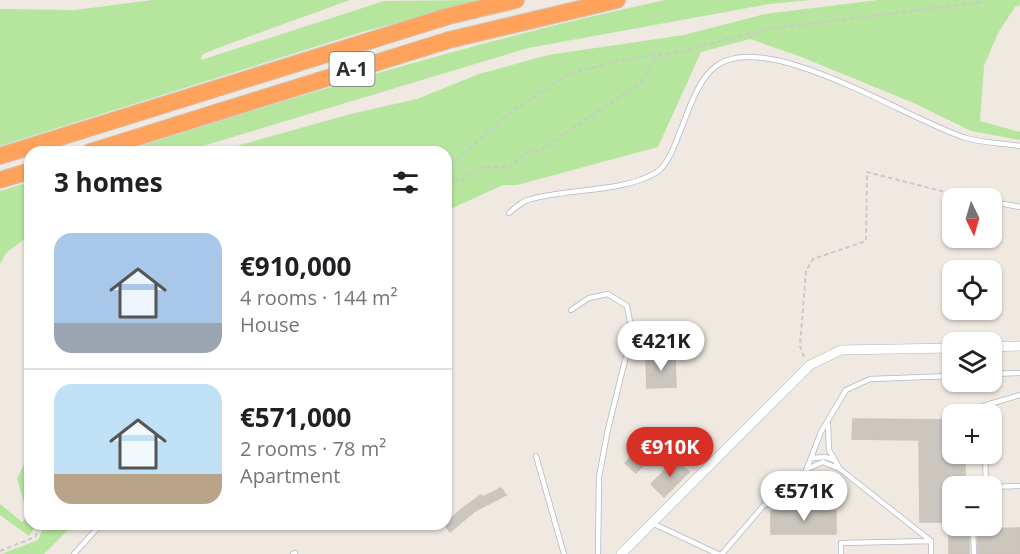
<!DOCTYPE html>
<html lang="en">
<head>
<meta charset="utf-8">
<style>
	body { margin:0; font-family:"Open Sans",sans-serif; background:#f2f2f2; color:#202124; height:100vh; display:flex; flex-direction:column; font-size:22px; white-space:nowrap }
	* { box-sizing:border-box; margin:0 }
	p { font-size:20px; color:#757577 }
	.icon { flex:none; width:33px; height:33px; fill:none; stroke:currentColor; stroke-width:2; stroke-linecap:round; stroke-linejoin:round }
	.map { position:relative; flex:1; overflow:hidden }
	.sheet { position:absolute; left:24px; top:146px; width:428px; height:384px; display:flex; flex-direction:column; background:#fff; border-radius:18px; box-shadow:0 2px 4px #0004 }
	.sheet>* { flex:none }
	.needle { width:39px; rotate:175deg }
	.tools { position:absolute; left:942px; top:188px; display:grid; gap:12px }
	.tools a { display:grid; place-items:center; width:60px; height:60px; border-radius:12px; background:#fff; box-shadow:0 2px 4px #0004; font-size:30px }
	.price { position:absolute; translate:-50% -51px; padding:0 14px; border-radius:21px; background:#fff; color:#222; font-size:20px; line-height:39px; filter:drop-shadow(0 2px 3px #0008) }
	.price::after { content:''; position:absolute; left:50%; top:36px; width:18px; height:14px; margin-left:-9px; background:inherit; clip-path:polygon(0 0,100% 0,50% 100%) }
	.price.on { background:#d93025; color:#fff }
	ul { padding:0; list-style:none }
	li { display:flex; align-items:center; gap:18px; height:150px; padding:0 30px }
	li+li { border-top:2px solid #e0e0e0 }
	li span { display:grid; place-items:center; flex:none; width:168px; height:120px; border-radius:18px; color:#555 }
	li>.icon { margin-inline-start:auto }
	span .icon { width:72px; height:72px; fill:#fffc; stroke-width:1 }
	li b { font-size:26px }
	h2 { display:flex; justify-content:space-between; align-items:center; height:72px; padding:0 30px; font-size:26px }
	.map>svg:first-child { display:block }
</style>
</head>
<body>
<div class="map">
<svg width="1020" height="554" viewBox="0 0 1020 554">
	<rect width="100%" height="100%" fill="#efe9e1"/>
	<!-- green -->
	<g fill="#b6e59e">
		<path d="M153 0H350L215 49 202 55 201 60 384 1 486 0 362 32 0 146V9L75 10Z"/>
		<path d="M665 0H811L769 4 528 48 186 151H125C304 94 482 39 665 0Z"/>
		<path d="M878 0H1020V5L1015 7 998 33 984 66 980 121 1020 132V140L971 131 916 104 799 56 750 39 701 52 658 147 517 185H503L446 211V152L218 151 351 114 417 99 479 74 548 55 684 35 765 14Z"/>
		<path d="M30 182V235L6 253 0 264V191Z"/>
		<path d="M30 452V476L25 483 30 505V524H37L29 536 0 515V504L22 522 28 516 17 479Z"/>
		<path d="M45 524H74L44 554H1L38 540Z"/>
	</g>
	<!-- building -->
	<g fill="#cbc7bf" stroke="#cbc5ba" stroke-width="1.5">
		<path d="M675 357 676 387 647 388 646 358Z"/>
		<path d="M853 419 952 420V453H965V486H952V522H920L919 440 852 439Z"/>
		<path d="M650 437 661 447 636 473 625 463Z"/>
		<path d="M676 459 689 472 664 497 651 484Z"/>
		<path d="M501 488 506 495 475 511 450 532 445 525 460 510 481 495 483 497Z"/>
		<rect x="771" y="511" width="65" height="23"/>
		<path d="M949 525H966V529H969V554H949Z"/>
		<path d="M1020 528V554H978V529Z"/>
	</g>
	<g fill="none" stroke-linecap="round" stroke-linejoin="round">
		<!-- service casing -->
		<g stroke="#b4b7c1" stroke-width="6">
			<g id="service">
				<path d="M962 197 968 198"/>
				<path d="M992 202 1020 207"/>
				<path d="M509 213C515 208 521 202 528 200 564 188 624 193 657 172 679 158 687 87 716 66 768 28 910 121 966 138 983 143 1003 143 1020 146"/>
				<path d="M571 310 589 298 608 294 627 306 632 332 608 429 599 477 598 554"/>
				<path d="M992 374 1020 373"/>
				<path d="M984 414 983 406 1020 395"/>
				<path d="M828 424 829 450 840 469"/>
				<path d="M985 453 986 486"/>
				<path d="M536 456 564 554"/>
				<path d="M811 458 826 457 833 460"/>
				<path d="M807 469 823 462 840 469 931 541"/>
				<path d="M992 487 1020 486"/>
				<path d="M652 523 718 554"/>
				<path d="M973 525 974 554"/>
				<path d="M74 554 101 524"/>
				<path d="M293 554 295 553"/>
				<path d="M722 554 764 505 797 494 821 432 846 390 870 379 952 376"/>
				<path d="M841 554V543L931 541V554"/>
			</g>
		</g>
		<!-- minor casing -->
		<g stroke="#b4b7c1" stroke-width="10">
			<g id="minor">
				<path d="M992 347 1020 346"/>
				<path d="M621 554 810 365 841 350 952 348"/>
			</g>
		</g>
		<!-- motorway casing -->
		<g stroke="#c9c9c9" stroke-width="18">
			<g id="motorway">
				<path d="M90 152 449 40 617 0"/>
				<path d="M0 156 449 16 516 0"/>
				<path d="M0 180 30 171"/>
			</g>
		</g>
		<!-- path -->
		<g stroke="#c9c9c9" stroke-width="2" stroke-dasharray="4.5 3" stroke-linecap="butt">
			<path d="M446 169 511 112 570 73 628 59 680 52 767 29 982 2"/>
			<path d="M446 180 461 181 480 167H509L526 153 540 150 641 83 659 55"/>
			<path d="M804 357 800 346 806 271 813 259 866 241 867 172 957 195"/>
			<path d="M0 551 35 537 42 524"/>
		</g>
		<!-- service -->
		<use href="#service" stroke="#fff" stroke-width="4.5"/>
		<!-- minor -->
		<use href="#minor" stroke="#fff" stroke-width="9"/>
		<!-- motorway -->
		<use href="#motorway" stroke="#ffa35c" stroke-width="16"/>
	</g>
	<g text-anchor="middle" stroke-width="6" stroke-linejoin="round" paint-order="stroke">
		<!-- shield labels -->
		<rect fill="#fff" stroke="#6d6d6d" stroke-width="1.5" x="329.5" y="52" width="45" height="34" rx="4.5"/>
		<g font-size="20" font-weight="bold" fill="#2e2e2e">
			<text x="352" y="76">A-1</text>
		</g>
	</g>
</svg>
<div class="tools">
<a><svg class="needle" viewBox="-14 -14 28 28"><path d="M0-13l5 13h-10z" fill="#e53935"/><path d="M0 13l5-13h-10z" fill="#757577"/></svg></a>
<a><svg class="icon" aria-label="locate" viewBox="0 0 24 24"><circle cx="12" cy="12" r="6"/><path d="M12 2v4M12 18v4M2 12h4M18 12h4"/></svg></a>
<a><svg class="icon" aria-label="layers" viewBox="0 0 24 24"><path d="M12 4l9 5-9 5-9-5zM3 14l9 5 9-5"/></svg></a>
<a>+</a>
<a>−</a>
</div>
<b class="price" style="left:661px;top:372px">€421K</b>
<b class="price on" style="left:670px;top:478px">€910K</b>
<b class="price" style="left:804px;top:522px">€571K</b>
<section class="sheet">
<h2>3 homes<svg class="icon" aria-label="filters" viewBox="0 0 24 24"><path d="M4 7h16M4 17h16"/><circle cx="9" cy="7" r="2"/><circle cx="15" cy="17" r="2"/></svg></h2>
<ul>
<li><span style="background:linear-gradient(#a9c7e8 75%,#9aa5b1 0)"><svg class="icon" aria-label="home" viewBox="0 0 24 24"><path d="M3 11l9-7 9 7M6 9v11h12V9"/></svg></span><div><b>€910,000</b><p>4 rooms · 144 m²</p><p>House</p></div></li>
<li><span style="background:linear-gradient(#bfe0f5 75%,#b9a48a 0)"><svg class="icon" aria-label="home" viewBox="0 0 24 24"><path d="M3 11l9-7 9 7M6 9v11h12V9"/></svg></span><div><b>€571,000</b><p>2 rooms · 78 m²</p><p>Apartment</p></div></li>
</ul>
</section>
</div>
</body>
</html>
